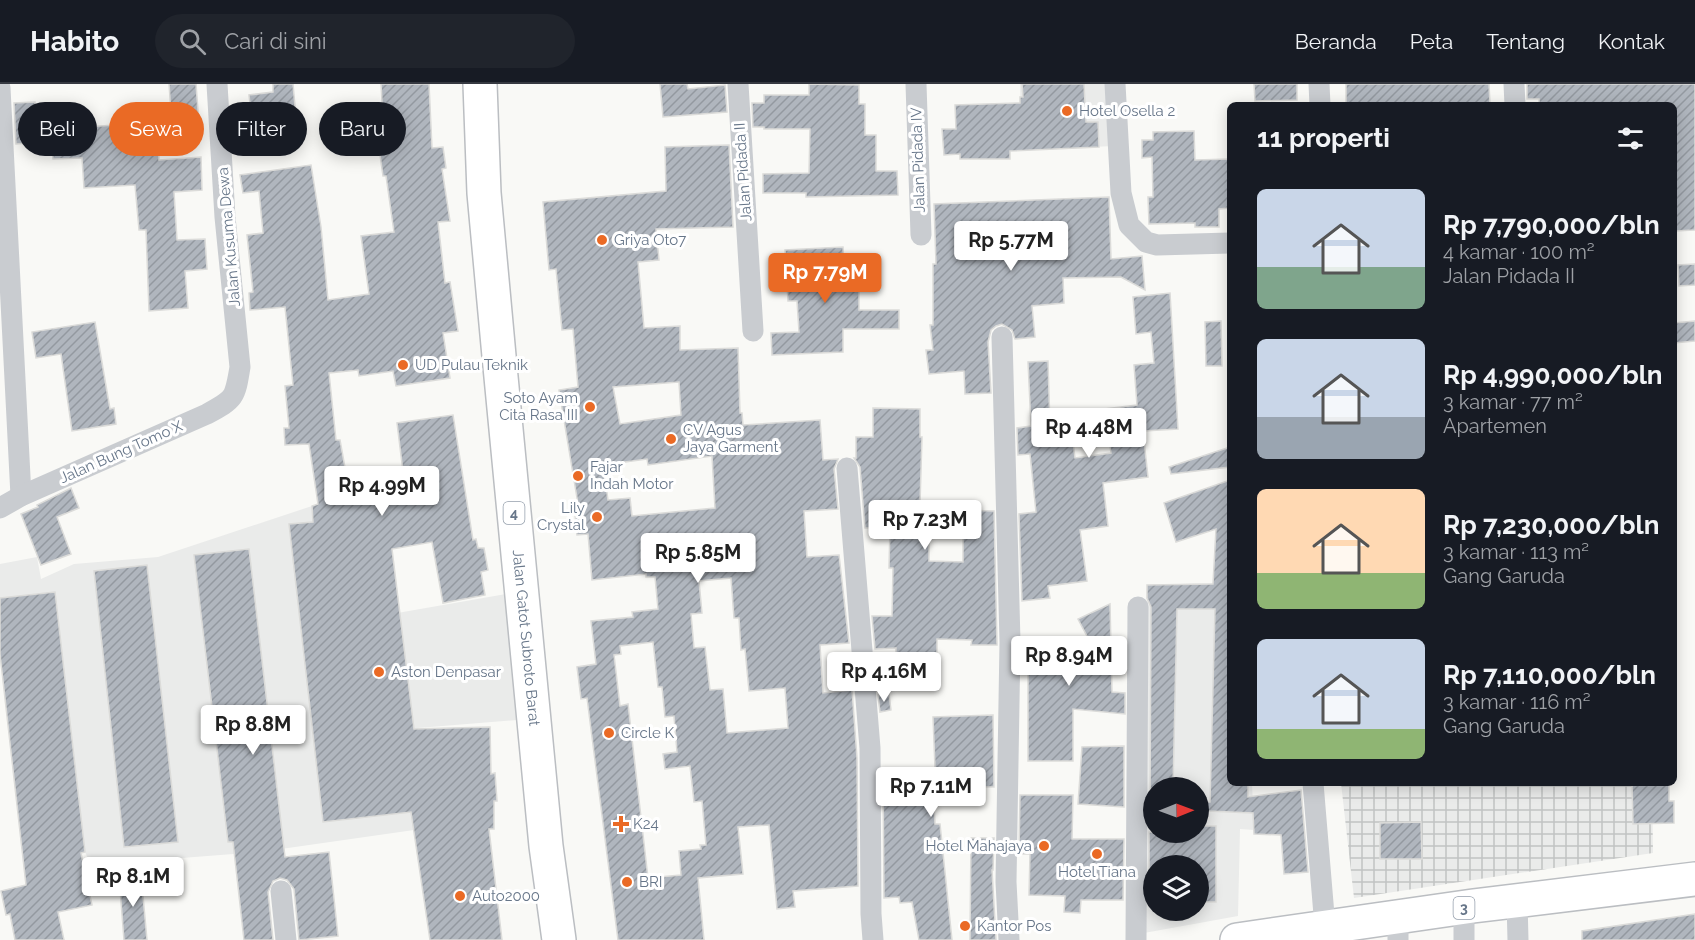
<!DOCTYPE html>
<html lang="id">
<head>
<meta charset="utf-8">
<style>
	body { margin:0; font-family:Raleway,sans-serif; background:#20242c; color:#f1f3f6; height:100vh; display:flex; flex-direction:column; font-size:22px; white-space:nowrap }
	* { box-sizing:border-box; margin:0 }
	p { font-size:20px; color:#9ea1a6 }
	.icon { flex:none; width:33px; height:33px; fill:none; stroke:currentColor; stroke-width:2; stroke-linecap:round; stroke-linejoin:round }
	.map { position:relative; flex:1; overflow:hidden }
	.drawer { position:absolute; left:1227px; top:18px; width:450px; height:684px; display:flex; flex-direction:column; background:#171b24; border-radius:9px; box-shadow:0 3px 15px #0003 }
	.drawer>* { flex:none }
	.guide { position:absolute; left:18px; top:18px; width:570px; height:54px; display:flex; gap:12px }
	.needle { width:39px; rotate:89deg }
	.fabs { position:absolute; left:1143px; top:693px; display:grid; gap:12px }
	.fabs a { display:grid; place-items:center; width:66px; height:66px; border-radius:50%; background:#171b24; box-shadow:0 3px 15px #0003; font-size:30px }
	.price { position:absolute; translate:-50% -51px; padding:0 14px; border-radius:6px; background:#fff; color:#222; font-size:20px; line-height:39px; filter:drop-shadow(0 2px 3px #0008) }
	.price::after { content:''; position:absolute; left:50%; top:36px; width:18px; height:14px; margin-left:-9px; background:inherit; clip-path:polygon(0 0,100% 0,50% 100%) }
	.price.on { background:#ea6a25; color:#fff }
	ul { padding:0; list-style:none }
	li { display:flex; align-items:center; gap:18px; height:150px; padding:0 30px }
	li span { display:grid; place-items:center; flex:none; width:168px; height:120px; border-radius:9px; color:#555 }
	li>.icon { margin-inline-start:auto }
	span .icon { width:72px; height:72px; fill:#fffc; stroke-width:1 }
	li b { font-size:26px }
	h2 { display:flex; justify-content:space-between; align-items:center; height:72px; padding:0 30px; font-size:26px }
	.chip { padding:0 21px; border-radius:27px; background:#171b24; box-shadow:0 3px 15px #0003; font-size:21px; line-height:54px }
	.chip.on { background:#ea6a25; color:#fff }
	header { display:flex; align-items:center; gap:36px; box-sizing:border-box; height:84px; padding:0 30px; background:#171b24; border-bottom:2px solid #363941 }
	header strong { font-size:28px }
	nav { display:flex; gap:33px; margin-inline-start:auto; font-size:21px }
	.search { width:420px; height:54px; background:#20242c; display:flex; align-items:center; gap:15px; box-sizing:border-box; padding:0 21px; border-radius:33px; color:#9ea1a6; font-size:22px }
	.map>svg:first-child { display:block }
</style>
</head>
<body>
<header>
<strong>Habito</strong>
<div class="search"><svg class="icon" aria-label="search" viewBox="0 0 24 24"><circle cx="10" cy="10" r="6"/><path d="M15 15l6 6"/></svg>Cari di sini</div>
<nav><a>Beranda</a><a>Peta</a><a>Tentang</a><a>Kontak</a></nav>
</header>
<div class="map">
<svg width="1695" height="856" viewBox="0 0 1695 856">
	<defs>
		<pattern id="industrial-grid" width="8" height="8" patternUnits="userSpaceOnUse" patternTransform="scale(1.5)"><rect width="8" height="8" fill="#eaebea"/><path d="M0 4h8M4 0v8" fill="none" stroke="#c1c3c3"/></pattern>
		<pattern id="building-hatch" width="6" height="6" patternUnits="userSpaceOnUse" patternTransform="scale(1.5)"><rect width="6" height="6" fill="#b0b6be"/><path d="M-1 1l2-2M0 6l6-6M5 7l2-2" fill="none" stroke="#9399a0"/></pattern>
	</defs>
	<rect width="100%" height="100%" fill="#f9f9f6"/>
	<!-- built -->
	<g fill="#eaebea" fill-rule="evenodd">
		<path d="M1020 0H1113L1114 62 1022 66Z"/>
		<path d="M312 422 323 542 506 510 517 636 418 644 423 747 414 746 260 768 91 781 85 768 23 775 0 570V480L37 473 41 495 74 480 158 473Z"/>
		<path d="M1230 452V699H1252L1254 746 1240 745 1238 832 1144 849 1141 738 1147 501 1213 499 1215 461ZM1154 704H1198V748H1154ZM1154 782H1198V826H1154Z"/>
	</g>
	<!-- industrial -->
	<path fill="url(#industrial-grid)" d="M1341 699H1652L1653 769 1354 814Z"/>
	<!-- building -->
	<g fill="url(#building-hatch)" stroke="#dbdbd9" stroke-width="1.5" fill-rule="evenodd">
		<path d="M169 0H196L199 40 172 42Z"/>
		<path d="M273 0H293L296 33 252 37 249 11 273 8Z"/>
		<path d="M381 0H429L432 64 443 63 446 84 442 85 450 137 438 138 445 199 450 198 458 247 443 249 450 294 396 302 393 287 359 292 358 286 329 289 336 356H340L350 411 404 396 397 339 453 331 473 456 476 455 478 464H484L488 486 481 488 485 511 443 519 432 458 392 465 414 645 490 643 491 690 495 689 497 717H494V745H489L502 856H430L411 728 323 738 289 440 313 438 312 422 318 420 309 360 285 361 284 344H289L285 302 293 301 285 223 250 226 249 209 253 208 247 151 263 149 259 107 243 109 240 91 311 81 321 143 328 216 369 210 361 152 394 148 386 92H383L380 71 385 70Z"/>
		<path d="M660 0H687L688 5 725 1 727 28 663 33Z"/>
		<path d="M809 0 859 1V20H865V51H876V87H897L898 111 806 113V109H763V90L809 89 810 45H764V43H753L752 19H764V11H809Z"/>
		<path d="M1022 0H1084L1086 38H1098L1099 63 1010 67V75H960V70L944 71 942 45H956L955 21 1020 19V13H1023Z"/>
		<path d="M1254 0H1297V16L1255 17Z"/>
		<path d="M1346 0H1489L1490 21H1346Z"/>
		<path d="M1527 0H1695V146L1674 147V21H1539V15H1527Z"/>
		<path d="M35 18 38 58 16 60 14 19Z"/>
		<path d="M116 41 117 49 158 47 159 76 201 73 202 106 174 108 177 156 205 155 207 185 185 187 188 224 149 227 146 146H139L135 101 84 104 82 74 53 75 51 45Z"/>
		<path d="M1194 47 1195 76 1230 75V124L1219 125V143H1195V139L1149 140 1148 113H1153L1152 73 1142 74V56H1153V48Z"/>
		<path d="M729 61 733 143 656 145 659 176 638 178 644 244 680 242V266L738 264 740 329H742L743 341 820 336 823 376 838 375 834 385 838 425 804 427 807 473 839 471 849 559 820 561 823 609 852 606 857 674 858 802 793 807 795 823 777 825 769 741 738 743 743 790 698 794 704 856H618L587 614 581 615 577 583 596 580 591 537 633 533 632 528 658 525 655 493H646V490L592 496 588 450 577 451 574 420H578L559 306 578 303 573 245 562 246 556 185 549 186 543 118 666 107 665 63ZM679 298 681 331 620 340 613 303ZM712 372 715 424 632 432 630 414 608 416 603 381 647 375 648 381ZM731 494 734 534H739L741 566 745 565 749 607 785 604 788 644 727 649 723 605 710 606 705 563 694 564 691 530 702 529 699 497ZM653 558 658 603H662L665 633 674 632 677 668 663 670 665 685 690 682 694 718 702 717 706 761H700L701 765 679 767 681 791 648 794 628 620 620 622 614 571 621 570 620 562Z"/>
		<path d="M1109 113 1111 175 1142 172 1145 206 1121 193 1063 194 1064 219 1032 222 1035 253 1015 255 1012 246 1002 240 996 242 991 246 988 258 991 309 965 310 964 287 929 290 926 266H933L930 241H933V180H936L934 120Z"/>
		<path d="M843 163 845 198 859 197V226H899V245H843V268L772 271 771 249 799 248 797 217H788L785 166Z"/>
		<path d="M1695 180V201L1679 202 1678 181Z"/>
		<path d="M1170 209 1178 345 1143 347 1148 393 1103 399 1108 442 1080 446 1087 497 1048 502 1050 514 1022 517 1019 430 1036 428 1030 370 1018 371 1017 344 1031 342 1028 278 1048 277 1050 343 1071 341 1075 374 1111 369 1105 325 1137 321 1134 281 1154 279 1151 248 1136 250 1133 213Z"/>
		<path d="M1221 237 1222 282H1206L1205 238Z"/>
		<path d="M1695 237V257L1674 259V239Z"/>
		<path d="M95 238 110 325 114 324 116 340 72 347 61 270 36 274 32 248Z"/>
		<path d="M873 324 920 325V353H922L920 420H957V426L994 427 997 561H971L972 556 937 555V594H895L896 564 875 565 872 532H892L893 484H889L890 443 865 444 860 383 854 374H856V353H873ZM929 445 963 446V478L929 477Z"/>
		<path d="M1230 363V383L1171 390 1169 383Z"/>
		<path d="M1230 396V699H1248V713L1301 706 1308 788 1284 790 1281 751 1254 750 1253 729 1207 727 1206 718H1210L1215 525H1177L1173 704H1154V724H1150L1151 523 1147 514V501L1213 500 1216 445 1176 458 1164 419Z"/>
		<path d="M71 404 79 424 57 433 71 470 41 481 21 430 38 423 37 421Z"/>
		<path d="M249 465 285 773 329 768 338 852 299 856 294 805 287 796 280 794 273 797 268 808 273 856H244L233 758H228L194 471Z"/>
		<path d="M147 481 178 758 124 763 94 487Z"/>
		<path d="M55 508 85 768 81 769 92 821 58 828 64 856H15L10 830 6 831 1 807 26 801 0 570V514Z"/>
		<path d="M1110 520 1112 608 1125 609V630L1073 625V677H1028V556H1089L1078 535Z"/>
		<path d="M889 610 891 626 880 628 878 611Z"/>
		<path d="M993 631 994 703 933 702 935 740H940L952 856H919L912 818 900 819 899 813 884 814 883 688H889V685L935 684 933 633Z"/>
		<path d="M1124 662V723L1078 720 1082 663Z"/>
		<path d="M1632 699H1669V717H1674V739L1633 740Z"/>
		<path d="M1020 711H1073L1072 755H1124L1123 816H1081L1080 829 1064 828 1065 812 1029 811 1030 770H1019Z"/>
		<path d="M1421 738 1422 775H1380V739Z"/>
		<path d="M1198 742H1216V818H1198V782H1154V817H1149V748H1198Z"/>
		<path d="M971 754H994L993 786H992L996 856H970Z"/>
		<path d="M141 790 147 856H124L119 792Z"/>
		<path d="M1695 830V856H1582V847Z"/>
	</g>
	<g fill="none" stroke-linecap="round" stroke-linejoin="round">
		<!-- trunk casing -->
		<g stroke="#bbbec2" stroke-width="36">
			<g id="trunk">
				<path id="s1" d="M480 0 484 109 499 272 546 762 559 856"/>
				<path d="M1237 856 1473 822 1695 795"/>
			</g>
		</g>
		<!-- minor -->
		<g stroke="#c9ccd0" stroke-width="21">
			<path d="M738 0 753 247"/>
			<path d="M916 0 921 151"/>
			<path d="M1115 0 1121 109 1129 141 1146 158 1157 161 1230 159"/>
			<path d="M1319 0 1320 21"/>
			<path d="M1514 0 1515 21"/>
			<path d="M0 4 21 412"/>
			<path d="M1002 253 1010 558 1006 798 1009 856"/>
			<path d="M847 384 870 664 871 830 873 856"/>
			<path d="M0 424 21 412 207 330C235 315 235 314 240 283L225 133 217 0"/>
			<path d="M1313 699 1326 855"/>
			<path d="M281 807 286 856"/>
			<path d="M1517 817 1518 856"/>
			<path d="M1398 832V856"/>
			<path d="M1136 856 1138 523"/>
			<path d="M1464 856V824"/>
		</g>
		<!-- trunk -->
		<use href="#trunk" stroke="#fff" stroke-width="33"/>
	</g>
	<!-- markers -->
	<g fill="#ea6a25" stroke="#fff" stroke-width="2">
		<circle cx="1067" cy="27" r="6"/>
		<circle cx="602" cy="156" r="6"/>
		<circle cx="403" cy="281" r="6"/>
		<circle cx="590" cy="323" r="6"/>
		<circle cx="671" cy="355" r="6"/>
		<circle cx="578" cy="392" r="6"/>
		<circle cx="597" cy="433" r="6"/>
		<circle cx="379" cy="588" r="6"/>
		<circle cx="609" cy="649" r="6"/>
		<path d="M618 731h6v6h6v6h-6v6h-6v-6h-6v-6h6z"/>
		<circle cx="1044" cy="762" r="6"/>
		<circle cx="1097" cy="770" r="6"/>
		<circle cx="627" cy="798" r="6"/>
		<circle cx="460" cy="812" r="6"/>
		<circle cx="965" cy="842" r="6"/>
	</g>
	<g text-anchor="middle" stroke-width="6" stroke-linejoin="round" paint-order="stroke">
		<!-- shield labels -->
		<g fill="#fff" stroke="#959fac" stroke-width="1.5">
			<rect x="503.5" y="418" width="21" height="22" rx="4.5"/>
			<rect x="1453.5" y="813" width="21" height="22" rx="4.5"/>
		</g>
		<g font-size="14" font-weight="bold" fill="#677689">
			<text x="514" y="434">4</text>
			<text x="1464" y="829">3</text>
		</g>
		<!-- poi labels -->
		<g font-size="15" fill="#677689" stroke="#fff" text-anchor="start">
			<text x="1079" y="32">Hotel Osella 2</text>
			<text x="614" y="161">Griya Oto7</text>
			<text x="415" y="286">UD Pulau Teknik</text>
			<text x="578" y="319" text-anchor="end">Soto Ayam<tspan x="578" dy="17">Cita Rasa III</tspan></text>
			<text x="683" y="351">CV Agus<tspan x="683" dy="17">Jaya Garment</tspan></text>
			<text x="590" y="388">Fajar<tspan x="590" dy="17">Indah Motor</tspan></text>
			<text x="585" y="429" text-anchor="end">Lily<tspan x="585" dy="17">Crystal</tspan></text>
			<text x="391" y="593">Aston Denpasar</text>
			<text x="621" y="654">Circle K</text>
			<text x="633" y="745">K24</text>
			<text x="1032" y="767" text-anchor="end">Hotel Mahajaya</text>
			<text x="1097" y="793" text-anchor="middle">Hotel Tiana</text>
			<text x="639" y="803">BRI</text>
			<text x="472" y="817">Auto2000</text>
			<text x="977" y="847">Kantor Pos</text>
		</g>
		<!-- street labels -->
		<g font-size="15" fill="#677689" stroke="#fff">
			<text transform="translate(918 76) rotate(-92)" y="5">Jalan Pidada IV</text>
			<text transform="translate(743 88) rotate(-94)" y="5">Jalan Pidada II</text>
			<text transform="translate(229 153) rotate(-95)" y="5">Jalan Kusuma Dewa</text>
			<text transform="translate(121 368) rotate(-24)" y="5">Jalan Bung Tomo X</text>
			<text dy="5" stroke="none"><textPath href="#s1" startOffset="556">Jalan Gatot Subroto Barat</textPath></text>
		</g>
	</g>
</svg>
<div class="fabs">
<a><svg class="needle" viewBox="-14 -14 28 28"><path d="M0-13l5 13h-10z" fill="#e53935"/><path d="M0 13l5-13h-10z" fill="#9ea1a6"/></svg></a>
<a><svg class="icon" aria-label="layers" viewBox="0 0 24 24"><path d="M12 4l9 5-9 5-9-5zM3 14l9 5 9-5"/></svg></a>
</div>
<b class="price" style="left:1011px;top:188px">Rp 5.77M</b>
<b class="price on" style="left:825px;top:220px">Rp 7.79M</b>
<b class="price" style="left:1089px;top:375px">Rp 4.48M</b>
<b class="price" style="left:382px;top:433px">Rp 4.99M</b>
<b class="price" style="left:925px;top:467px">Rp 7.23M</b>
<b class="price" style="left:698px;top:500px">Rp 5.85M</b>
<b class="price" style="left:1069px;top:603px">Rp 8.94M</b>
<b class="price" style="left:884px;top:619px">Rp 4.16M</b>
<b class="price" style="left:253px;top:672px">Rp 8.8M</b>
<b class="price" style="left:931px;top:734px">Rp 7.11M</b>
<b class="price" style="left:133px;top:824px">Rp 8.1M</b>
<div class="guide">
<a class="chip">Beli</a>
<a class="chip on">Sewa</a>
<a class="chip">Filter</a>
<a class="chip">Baru</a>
</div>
<section class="drawer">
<h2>11 properti<svg class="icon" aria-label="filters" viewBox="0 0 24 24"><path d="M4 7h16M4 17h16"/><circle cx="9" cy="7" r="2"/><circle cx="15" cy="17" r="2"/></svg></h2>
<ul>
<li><span style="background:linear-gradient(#c9d6e8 65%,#7fa58c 0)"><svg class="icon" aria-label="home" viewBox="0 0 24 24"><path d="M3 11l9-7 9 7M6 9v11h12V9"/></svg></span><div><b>Rp 7,790,000/bln</b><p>4 kamar · 100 m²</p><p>Jalan Pidada II</p></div></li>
<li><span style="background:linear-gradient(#c9d6e8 65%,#9aa5b1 0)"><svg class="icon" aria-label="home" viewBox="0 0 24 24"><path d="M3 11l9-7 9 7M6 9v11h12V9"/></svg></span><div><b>Rp 4,990,000/bln</b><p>3 kamar · 77 m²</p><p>Apartemen</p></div></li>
<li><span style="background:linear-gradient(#ffd9b3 70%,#8fb573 0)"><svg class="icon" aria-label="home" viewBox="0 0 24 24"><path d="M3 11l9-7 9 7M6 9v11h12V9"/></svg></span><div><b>Rp 7,230,000/bln</b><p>3 kamar · 113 m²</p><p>Gang Garuda</p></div></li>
<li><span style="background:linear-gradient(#c9d6e8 75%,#8fb573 0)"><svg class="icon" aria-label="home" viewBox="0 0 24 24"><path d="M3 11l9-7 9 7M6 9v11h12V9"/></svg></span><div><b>Rp 7,110,000/bln</b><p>3 kamar · 116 m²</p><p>Gang Garuda</p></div></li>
</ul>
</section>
</div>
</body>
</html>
